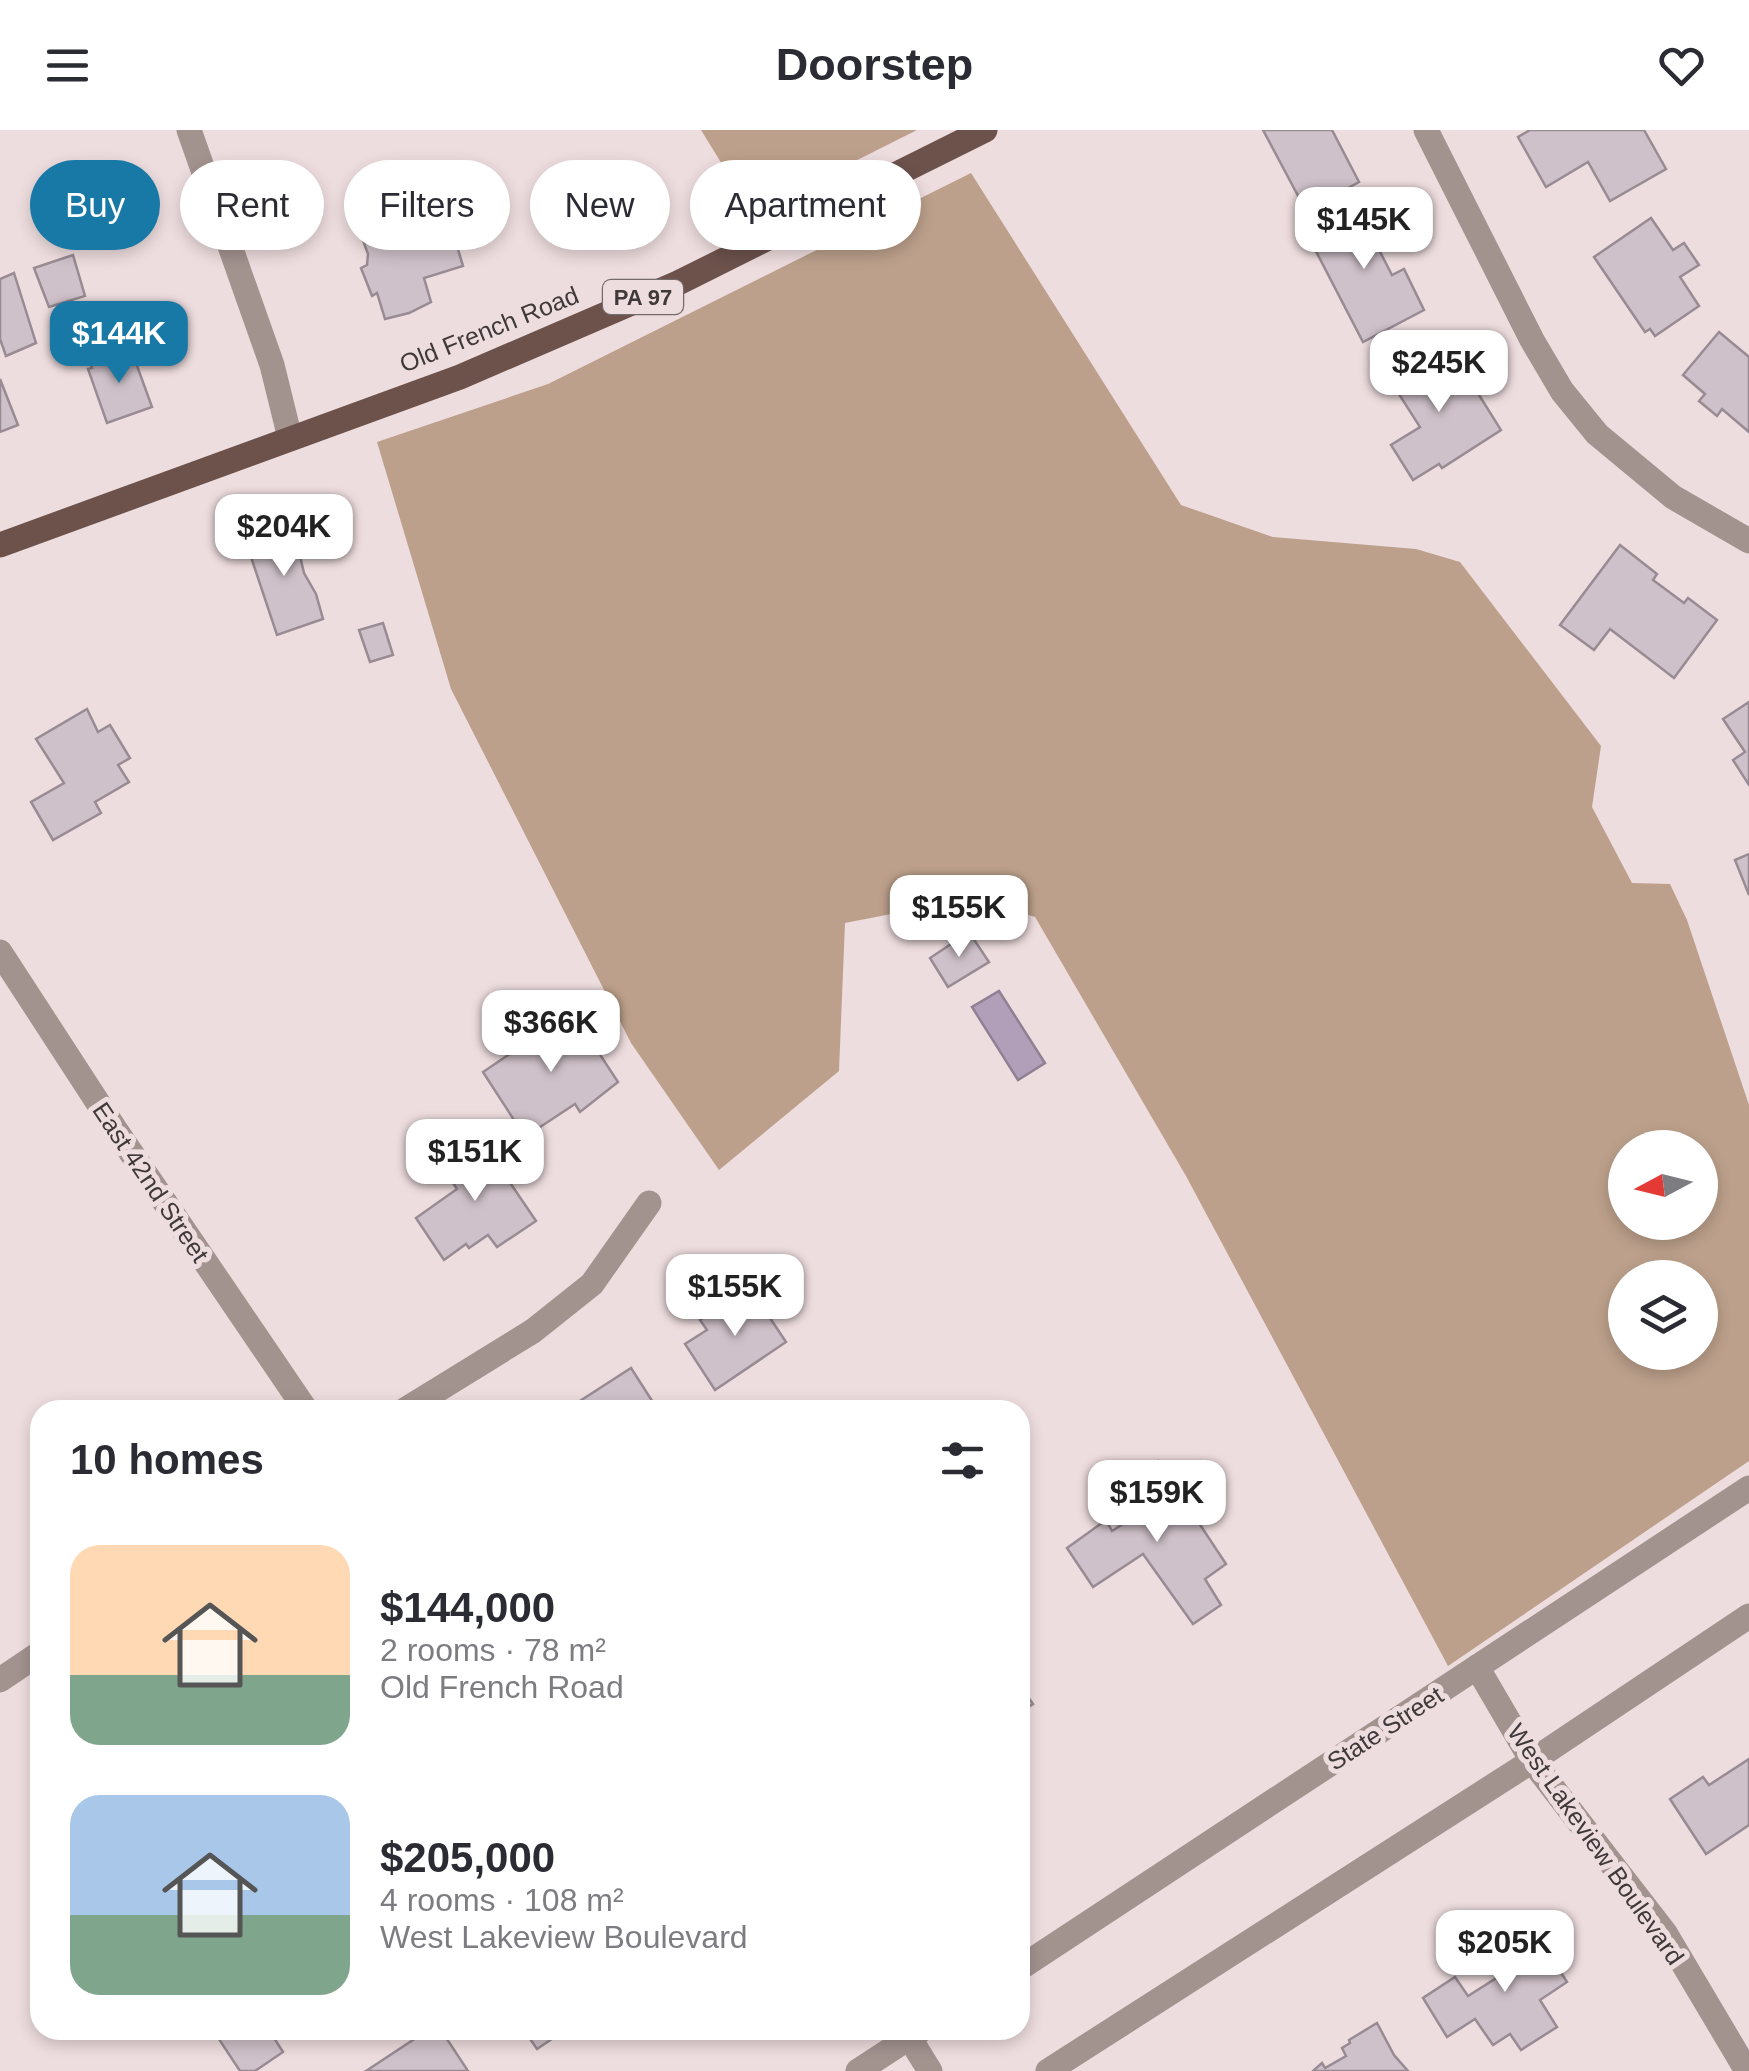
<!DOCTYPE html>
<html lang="en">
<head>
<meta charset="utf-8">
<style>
	body { margin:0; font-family:Helvetica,sans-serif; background:#f7f7f7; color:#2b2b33; height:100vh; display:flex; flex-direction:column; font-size:38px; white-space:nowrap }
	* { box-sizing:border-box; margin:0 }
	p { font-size:32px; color:#7c7c81 }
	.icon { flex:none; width:55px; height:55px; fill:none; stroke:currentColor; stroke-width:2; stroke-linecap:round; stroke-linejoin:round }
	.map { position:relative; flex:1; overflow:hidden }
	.drawer { position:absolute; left:30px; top:1270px; width:1000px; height:640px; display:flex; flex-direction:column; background:#fff; border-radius:30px; box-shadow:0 5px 15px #0003 }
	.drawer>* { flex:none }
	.top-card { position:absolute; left:30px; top:30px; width:1000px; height:90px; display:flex; gap:20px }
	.needle { width:65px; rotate:263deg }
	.tools { position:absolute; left:1608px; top:1000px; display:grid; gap:20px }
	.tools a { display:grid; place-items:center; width:110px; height:110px; border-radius:50%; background:#fff; box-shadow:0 5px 15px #0003; font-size:50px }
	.price { position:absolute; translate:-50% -85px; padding:0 22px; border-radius:20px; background:#fff; color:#222; font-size:32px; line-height:65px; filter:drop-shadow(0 2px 5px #0008) }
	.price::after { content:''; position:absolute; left:50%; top:60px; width:30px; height:22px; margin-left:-15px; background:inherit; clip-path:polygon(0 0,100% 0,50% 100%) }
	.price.selected { background:#1879a6; color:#fff }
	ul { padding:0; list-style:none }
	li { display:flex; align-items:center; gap:30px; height:250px; padding:0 40px }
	li span { display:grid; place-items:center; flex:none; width:280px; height:200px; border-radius:30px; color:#555 }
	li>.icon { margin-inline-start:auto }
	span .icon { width:120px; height:120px; fill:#fffc; stroke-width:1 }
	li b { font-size:42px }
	h2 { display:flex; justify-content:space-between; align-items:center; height:120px; padding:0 40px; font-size:42px }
	.tag { padding:0 35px; border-radius:45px; background:#fff; box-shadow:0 5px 15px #0003; font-size:35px; line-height:90px }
	.tag.selected { background:#1879a6; color:#fff }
	header { display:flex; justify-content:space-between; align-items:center; height:130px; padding:0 40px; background:#fff; font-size:45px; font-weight:700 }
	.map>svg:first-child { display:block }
</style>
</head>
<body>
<header><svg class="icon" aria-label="menu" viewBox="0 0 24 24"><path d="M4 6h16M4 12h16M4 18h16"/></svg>Doorstep<svg class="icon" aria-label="heart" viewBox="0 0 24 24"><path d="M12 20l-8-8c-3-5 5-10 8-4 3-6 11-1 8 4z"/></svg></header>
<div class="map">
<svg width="1749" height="1941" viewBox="0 0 1749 1941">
	<rect width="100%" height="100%" fill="#eedddf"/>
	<!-- forest -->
	<g fill="#bca08b" fill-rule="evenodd">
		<path d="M701 0H917L752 83Z"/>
		<path d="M971 43 1181 375 1273 407 1416 419 1460 432 1601 616 1592 677 1632 753 1670 754 1687 790 1749 975V1331L1448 1536 1186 1046 1035 787 973 768 845 793 839 941 719 1040 631 913 451 559 377 312 548 254ZM1625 1018H1700V1092H1625ZM1625 1148H1700V1222H1625Z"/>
	</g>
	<!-- water -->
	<path fill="#b19fba" stroke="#8f8094" stroke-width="2.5" d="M999 861 1045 933 1018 950 972 877Z"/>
	<!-- building -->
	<g fill="#cfc1c9" stroke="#988b93" stroke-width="2.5">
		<path d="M1263 0H1332L1359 52 1315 76 1314 72 1304 77Z"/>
		<path d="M1530 0H1644L1666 39 1610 71 1588 32 1546 57 1518 7Z"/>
		<path d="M441 61 444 73 432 76 429 66Z"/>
		<path d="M1369 70 1389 110 1377 116 1392 145 1404 139 1424 180 1363 212 1306 102Z"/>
		<path d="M447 83 463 136 424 148 431 172 409 183 385 189 377 163 372 166 361 138 367 135 368 124 361 105 407 90V97Z"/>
		<path d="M1651 88 1673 120 1684 113 1699 135 1680 147 1699 176 1655 206 1650 199 1645 202 1594 127Z"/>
		<path d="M73 125 85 166 49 177 34 138Z"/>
		<path d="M14 143 36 213 6 226 0 209V149Z"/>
		<path d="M1719 202 1749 227V302L1722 279 1717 286 1699 271 1705 264 1683 245Z"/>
		<path d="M1435 217 1454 247 1464 241 1501 300 1442 338 1439 334 1413 350 1391 315 1420 297 1388 247Z"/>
		<path d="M108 222 111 231 132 222 152 277 107 293 88 239 92 238 88 228Z"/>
		<path d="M0 249 18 295 0 302Z"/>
		<path d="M292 392 304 443 316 464 323 489 277 505 245 409Z"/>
		<path d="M1620 415 1657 444 1653 450 1684 473 1688 468 1717 490 1674 548 1610 499 1594 520 1560 495Z"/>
		<path d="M383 493 393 525 370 532 359 500Z"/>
		<path d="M1749 572V655L1733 630 1745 622 1723 589Z"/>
		<path d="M87 579 98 602 110 595 130 628 118 635 129 652 95 672 101 683 53 710 31 672 64 653 36 609Z"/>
		<path d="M1749 724V765L1735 730Z"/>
		<path d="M969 802 989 832 948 857 930 828Z"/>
		<path d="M572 882 618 952 580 982 575 974 525 1007 483 942Z"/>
		<path d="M479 1007 536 1091 497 1117 488 1105 469 1118 466 1114 444 1130 416 1088 457 1059 440 1033Z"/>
		<path d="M750 1158 786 1212 715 1260 685 1214 707 1200 700 1190Z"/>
		<path d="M631 1238 658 1280H566Z"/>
		<path d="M1158 1331 1226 1434 1205 1449 1221 1475 1193 1494 1143 1424 1093 1457 1067 1418 1106 1390 1112 1401 1146 1379 1131 1348Z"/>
		<path d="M1020 1555 1033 1574 1020 1582Z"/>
		<path d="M1749 1629V1695L1706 1724 1670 1669 1703 1647 1709 1655Z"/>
		<path d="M1529 1793 1567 1852 1540 1870 1557 1897 1521 1920 1510 1904 1493 1915 1475 1889 1447 1907 1423 1868 1455 1847 1468 1866 1512 1838 1497 1814Z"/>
		<path d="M1377 1893 1394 1925 1408 1941H1313L1322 1933 1325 1938 1346 1926 1342 1918 1350 1913 1349 1910Z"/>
		<path d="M213 1900H269L283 1922 255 1941H240Z"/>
		<path d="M428 1900H441L468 1941H366Z"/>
		<path d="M524 1900H565L537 1919Z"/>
	</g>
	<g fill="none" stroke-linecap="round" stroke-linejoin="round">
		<!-- minor -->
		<g stroke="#a3938f" stroke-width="25">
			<path d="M189 0 272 235 290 308"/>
			<path d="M1426 0 1532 210 1562 261 1597 304 1673 367 1749 411"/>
			<path d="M0 822 115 999 306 1280"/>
			<path d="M405 1280 533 1201 592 1154 649 1073"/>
			<path d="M1477 1537 1532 1631 1665 1803 1747 1941"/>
			<path d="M0 1550 40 1523"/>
			<path d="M1020 1838 1749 1358"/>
			<path d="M909 1907 930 1941"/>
			<path d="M858 1941 921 1900"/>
			<path d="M1048 1941 1532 1631 1749 1486"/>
		</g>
		<!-- major -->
		<path stroke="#6d524c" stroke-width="25" d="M0 415 460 247 678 153 985 0"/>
	</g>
	<g text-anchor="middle" stroke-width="10" stroke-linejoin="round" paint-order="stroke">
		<!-- shield labels -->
		<rect fill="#eedddf" stroke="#746a6c" stroke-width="2.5" x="603" y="150" width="80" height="34" rx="8"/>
		<g font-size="22" font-weight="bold" fill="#40393a">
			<text x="643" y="175">PA 97</text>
		</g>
		<!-- street labels -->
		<g font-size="25" fill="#40393a" stroke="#eedddf">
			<text transform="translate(489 199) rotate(-22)" y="9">Old French Road</text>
			<text transform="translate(151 1052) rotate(56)" y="9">East 42nd Street</text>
			<text transform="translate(1385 1598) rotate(-33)" y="9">State Street</text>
			<text transform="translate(1596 1714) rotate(55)" y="9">West Lakeview Boulevard</text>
		</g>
	</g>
</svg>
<div class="tools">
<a><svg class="needle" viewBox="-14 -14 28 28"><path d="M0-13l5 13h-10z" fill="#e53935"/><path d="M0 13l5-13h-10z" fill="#7c7c81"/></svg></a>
<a><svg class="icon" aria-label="layers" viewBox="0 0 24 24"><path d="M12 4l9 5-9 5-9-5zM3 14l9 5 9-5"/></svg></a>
</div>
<b class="price" style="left:1364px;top:142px">$145K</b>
<b class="price selected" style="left:119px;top:256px">$144K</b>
<b class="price" style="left:1439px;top:285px">$245K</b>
<b class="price" style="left:284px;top:449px">$204K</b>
<b class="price" style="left:959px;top:830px">$155K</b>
<b class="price" style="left:551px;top:945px">$366K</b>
<b class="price" style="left:475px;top:1074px">$151K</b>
<b class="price" style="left:735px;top:1209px">$155K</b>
<b class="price" style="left:1157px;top:1415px">$159K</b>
<b class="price" style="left:1505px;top:1865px">$205K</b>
<div class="top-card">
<a class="tag selected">Buy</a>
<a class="tag">Rent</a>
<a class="tag">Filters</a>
<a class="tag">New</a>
<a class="tag">Apartment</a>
</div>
<section class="drawer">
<h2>10 homes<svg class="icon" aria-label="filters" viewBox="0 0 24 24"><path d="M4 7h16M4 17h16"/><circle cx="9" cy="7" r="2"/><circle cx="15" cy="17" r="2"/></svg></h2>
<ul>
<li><span style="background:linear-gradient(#ffd9b3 65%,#7fa58c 0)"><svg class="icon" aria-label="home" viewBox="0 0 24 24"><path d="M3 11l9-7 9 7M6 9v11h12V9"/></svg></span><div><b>$144,000</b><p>2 rooms · 78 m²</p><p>Old French Road</p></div></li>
<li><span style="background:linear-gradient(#a9c7e8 60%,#7fa58c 0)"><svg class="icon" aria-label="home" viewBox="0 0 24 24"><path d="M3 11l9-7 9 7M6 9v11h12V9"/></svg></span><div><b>$205,000</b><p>4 rooms · 108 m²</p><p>West Lakeview Boulevard</p></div></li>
</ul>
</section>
</div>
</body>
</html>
